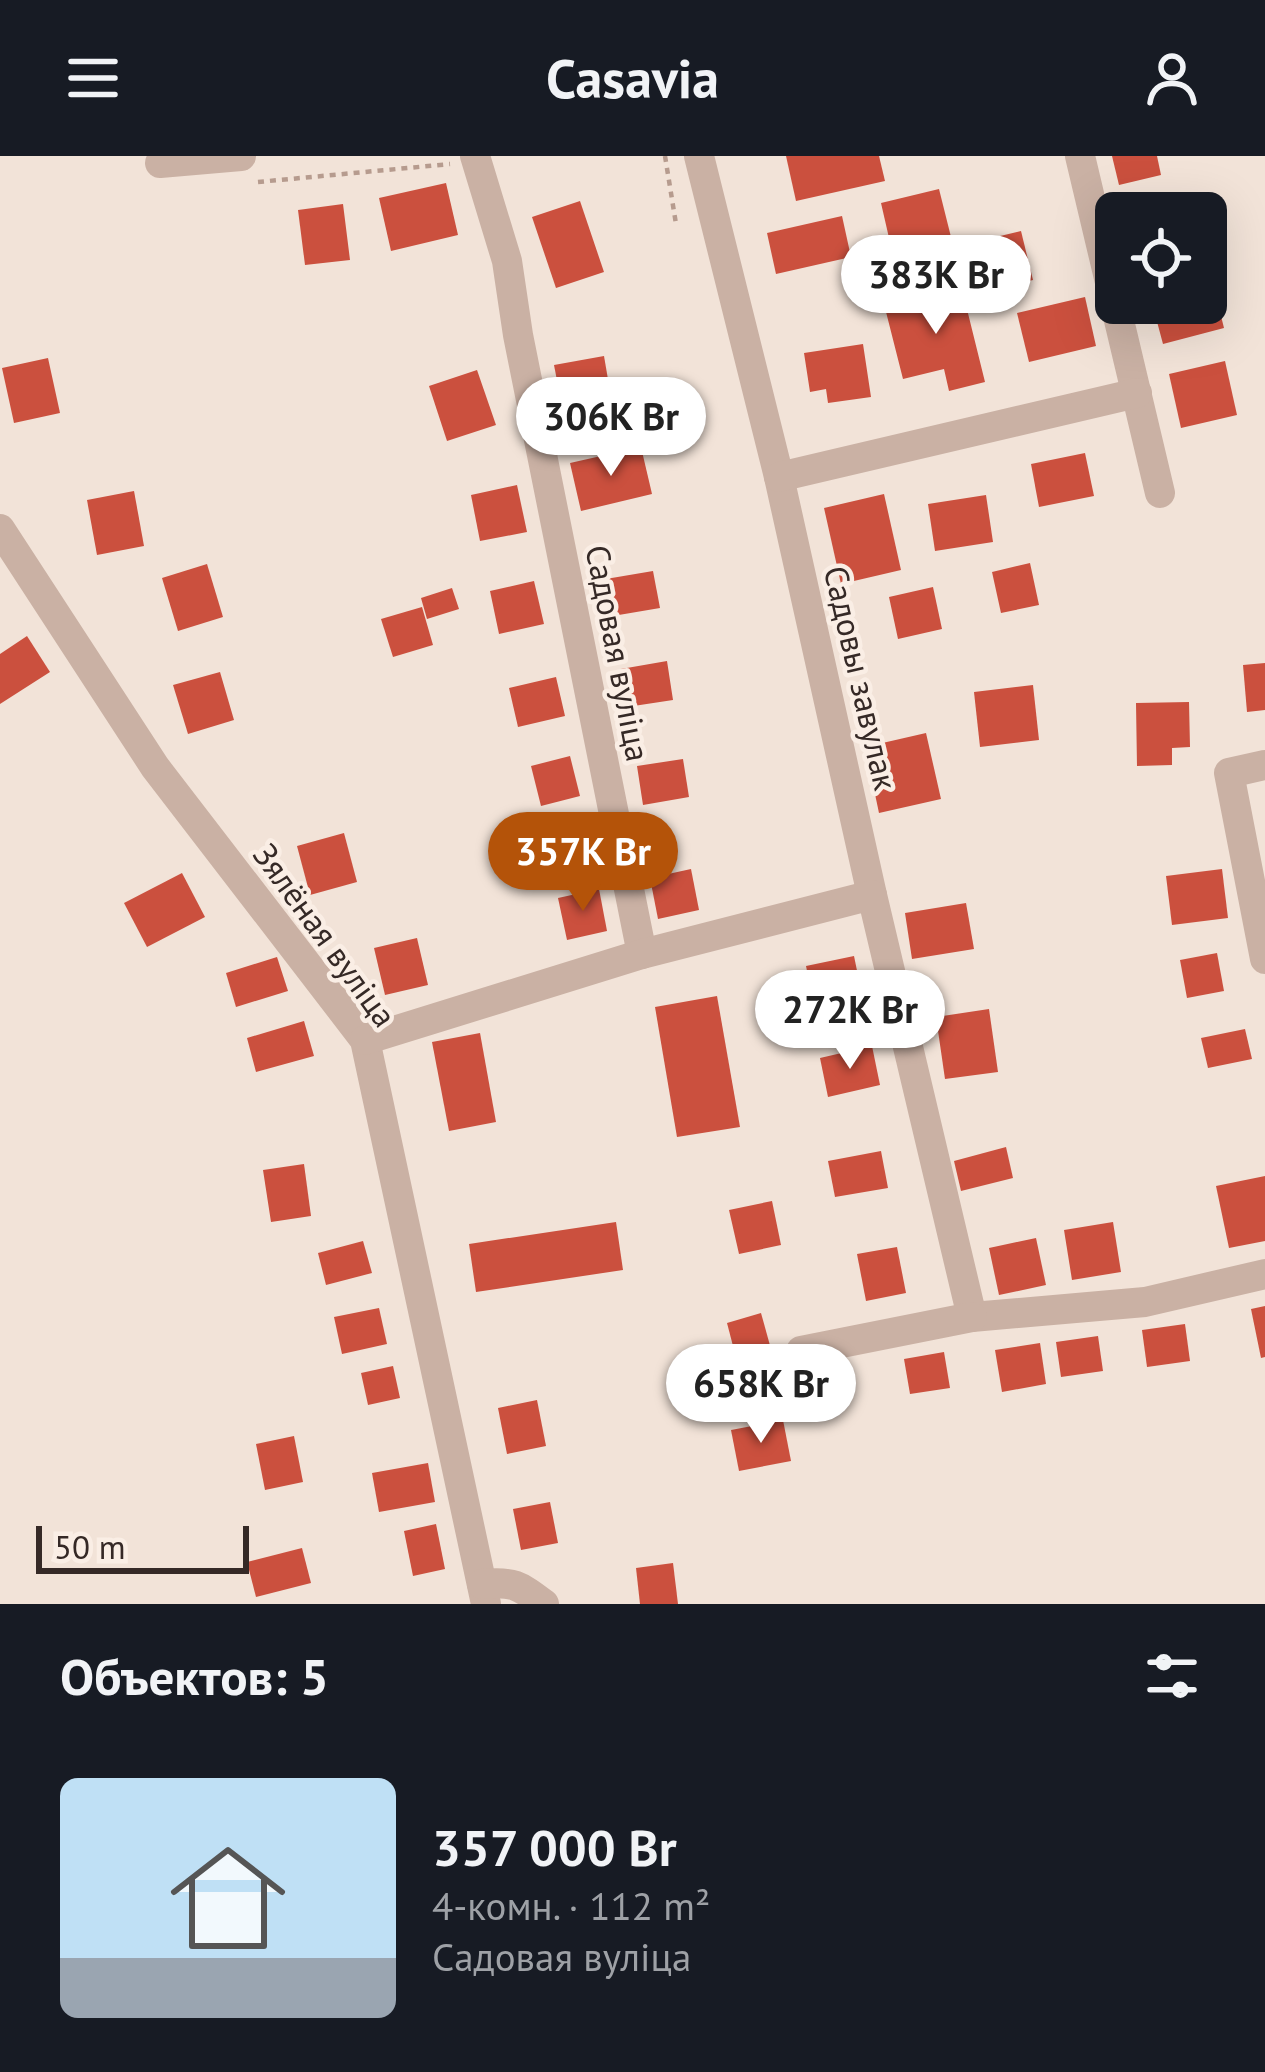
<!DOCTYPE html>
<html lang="ru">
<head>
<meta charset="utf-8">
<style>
	body { margin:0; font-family:"PT Sans",sans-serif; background:#20242c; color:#f1f3f6; height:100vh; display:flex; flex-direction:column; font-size:45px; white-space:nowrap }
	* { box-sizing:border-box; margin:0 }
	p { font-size:39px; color:#9ea1a6 }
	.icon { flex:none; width:66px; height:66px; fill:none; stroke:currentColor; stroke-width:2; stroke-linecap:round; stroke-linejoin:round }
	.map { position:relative; height:1448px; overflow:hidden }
	.sheet { display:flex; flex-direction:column; background:#171b24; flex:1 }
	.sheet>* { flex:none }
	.fabs { position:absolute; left:1095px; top:36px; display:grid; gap:24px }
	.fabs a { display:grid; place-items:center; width:132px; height:132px; border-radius:18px; background:#171b24; box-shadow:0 12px 48px #0002; font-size:60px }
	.scale { position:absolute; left:36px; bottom:30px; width:213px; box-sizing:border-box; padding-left:12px; border:6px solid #352926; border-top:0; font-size:33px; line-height:42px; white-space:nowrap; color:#352926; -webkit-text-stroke:9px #faeee5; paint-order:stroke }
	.price { position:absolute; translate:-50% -102px; padding:0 27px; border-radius:42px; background:#fff; color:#222; font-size:39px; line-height:78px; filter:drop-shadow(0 3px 6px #0008) }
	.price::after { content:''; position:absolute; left:50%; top:72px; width:36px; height:27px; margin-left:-18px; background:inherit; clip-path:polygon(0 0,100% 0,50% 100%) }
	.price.current { background:#b45309; color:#fff }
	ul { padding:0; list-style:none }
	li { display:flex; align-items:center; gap:36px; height:300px; padding:0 60px }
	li+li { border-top:3px solid #363941 }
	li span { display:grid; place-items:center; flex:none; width:336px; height:240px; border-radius:18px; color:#555 }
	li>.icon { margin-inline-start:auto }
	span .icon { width:144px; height:144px; fill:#fffc; stroke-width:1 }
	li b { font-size:51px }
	h2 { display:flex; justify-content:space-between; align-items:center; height:144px; padding:0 60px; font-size:51px }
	header { display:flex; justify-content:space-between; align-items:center; height:156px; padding:0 60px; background:#171b24; font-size:54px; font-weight:700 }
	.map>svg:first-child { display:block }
</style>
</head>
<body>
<header><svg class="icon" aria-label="menu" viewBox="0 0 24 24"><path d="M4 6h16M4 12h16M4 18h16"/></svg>Casavia<svg class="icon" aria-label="person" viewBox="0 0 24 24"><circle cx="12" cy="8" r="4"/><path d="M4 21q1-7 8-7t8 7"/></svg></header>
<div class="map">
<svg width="1265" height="1448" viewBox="0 0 1265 1448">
	<rect width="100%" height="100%" fill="#f2e3d8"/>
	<!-- building -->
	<g fill="#cb503e">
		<path d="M786 0H879L885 25 796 45Z"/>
		<path d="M1112 0H1157L1161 19 1119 29Z"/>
		<path d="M446 27 458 79 391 95 379 42Z"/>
		<path d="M939 33 951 81 892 95 881 47Z"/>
		<path d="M580 45 604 116 556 132 532 61Z"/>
		<path d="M343 48 350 104 305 109 298 54Z"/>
		<path d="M842 60 851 101 776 118 767 77Z"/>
		<path d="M1021 75 1033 124 986 135 975 86Z"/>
		<path d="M1212 124 1224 172 1163 188 1152 147H1206V125Z"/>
		<path d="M961 129 985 226 949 235 944 213 903 223 884 148Z"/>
		<path d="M1085 141 1096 190 1029 206 1017 157Z"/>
		<path d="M863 188 871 241 828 247 826 233 810 236 804 197Z"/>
		<path d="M604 200 611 241 562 250 554 209Z"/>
		<path d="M48 202 60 257 14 267 2 212Z"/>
		<path d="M1225 205 1237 259 1181 272 1169 218Z"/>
		<path d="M477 214 496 269 447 285 429 230Z"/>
		<path d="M641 291 652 338 581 355 570 307Z"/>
		<path d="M1085 297 1094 340 1039 351 1031 308Z"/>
		<path d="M517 329 527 376 480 385 471 339Z"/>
		<path d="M134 335 144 390 97 399 87 344Z"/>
		<path d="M884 338 901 414 841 428 824 352Z"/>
		<path d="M986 339 993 386 935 395 928 348Z"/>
		<path d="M1030 407 1039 449 1001 457 992 416Z"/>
		<path d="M207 408 223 461 178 475 162 422Z"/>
		<path d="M653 415 660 452 601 462 594 425Z"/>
		<path d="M534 425 544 468 499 478 490 435Z"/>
		<path d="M933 431 942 473 898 483 889 441Z"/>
		<path d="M452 432 459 453 427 463 421 442Z"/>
		<path d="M422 451 433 489 393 501 381 463Z"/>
		<path d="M27 480 50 516 0 548V498Z"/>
		<path d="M667 505 673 544 627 551 621 513Z"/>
		<path d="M1265 507V554L1247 556 1243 509Z"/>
		<path d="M220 516 234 564 188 578 173 529Z"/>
		<path d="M556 521 565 560 518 571 509 532Z"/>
		<path d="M1033 529 1039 584 980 591 974 536Z"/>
		<path d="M1189 546 1190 591 1172 592V609L1137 610 1136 547Z"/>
		<path d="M926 577 941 643 879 657 865 591Z"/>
		<path d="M570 600 580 640 541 650 531 610Z"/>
		<path d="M683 603 689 641 643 649 637 610Z"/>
		<path d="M344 677 357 726 310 739 297 690Z"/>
		<path d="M691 713 699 754 658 763 650 722Z"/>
		<path d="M1222 713 1228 762 1172 769 1166 720Z"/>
		<path d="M182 717 205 761 147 791 124 747Z"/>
		<path d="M599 733 607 775 567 784 558 742Z"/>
		<path d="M966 747 974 793 912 803 905 757Z"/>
		<path d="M417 782 428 829 385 839 374 792Z"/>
		<path d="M1217 797 1224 835 1187 842 1180 804Z"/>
		<path d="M854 800 862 839 814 849 806 810Z"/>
		<path d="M277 801 288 835 236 851 226 817Z"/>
		<path d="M717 840 740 971 677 981 655 851Z"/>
		<path d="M989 853 998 916 945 923 936 861Z"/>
		<path d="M304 865 314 900 256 916 247 882Z"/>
		<path d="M1245 873 1252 903 1208 912 1201 882Z"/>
		<path d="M480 877 496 966 449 975 432 886Z"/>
		<path d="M872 890 880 929 828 941 820 902Z"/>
		<path d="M1006 991 1013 1022 961 1035 954 1005Z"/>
		<path d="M881 995 888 1032 835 1041 828 1005Z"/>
		<path d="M304 1008 311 1060 271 1066 263 1014Z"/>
		<path d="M1265 1020V1085L1229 1092 1216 1030Z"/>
		<path d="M772 1045 781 1089 739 1098 729 1054Z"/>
		<path d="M616 1066 623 1114 476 1136 469 1088Z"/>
		<path d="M1113 1066 1121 1116 1072 1124 1064 1074Z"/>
		<path d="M1036 1082 1046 1129 999 1139 989 1092Z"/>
		<path d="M363 1085 372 1117 326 1129 318 1097Z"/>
		<path d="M897 1091 906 1137 866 1145 857 1098Z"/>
		<path d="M1265 1150V1201L1261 1202 1251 1153Z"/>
		<path d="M379 1152 387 1188 342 1198 334 1161Z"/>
		<path d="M761 1157 774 1204 739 1213 727 1167Z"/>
		<path d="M1185 1168 1190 1205 1147 1211 1142 1174Z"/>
		<path d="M1098 1180 1103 1215 1061 1221 1056 1186Z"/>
		<path d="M1040 1187 1046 1228 1002 1236 995 1194Z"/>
		<path d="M944 1196 950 1232 910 1238 904 1203Z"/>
		<path d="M393 1210 400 1242 368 1249 361 1217Z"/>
		<path d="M537 1244 546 1290 507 1298 498 1252Z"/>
		<path d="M783 1264 791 1305 739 1315 731 1274Z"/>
		<path d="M294 1280 303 1326 265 1334 256 1288Z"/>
		<path d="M428 1307 435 1346 379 1356 372 1317Z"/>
		<path d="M550 1346 558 1387 521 1394 513 1353Z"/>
		<path d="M436 1368 445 1413 413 1420 404 1375Z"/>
		<path d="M302 1392 311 1427 256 1441 247 1406Z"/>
		<path d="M673 1407 678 1448H640L636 1412Z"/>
	</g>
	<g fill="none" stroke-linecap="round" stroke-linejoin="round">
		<!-- path -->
		<g stroke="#b69b8e" stroke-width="4.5" stroke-dasharray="6 6" stroke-linecap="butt">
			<path d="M665 0 676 68"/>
			<path d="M258 26 450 8"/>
		</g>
		<!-- minor -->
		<g stroke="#cab1a4" stroke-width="30">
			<path d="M475 0 507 105 518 179 642 798"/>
			<path d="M699 0 779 321 872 739"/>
			<path d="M1080 0 1160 337"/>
			<path d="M160 7 241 0"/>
			<path d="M779 321 1137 237"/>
			<path d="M0 373 155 611 365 884 486 1448"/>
			<path d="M1265 609 1229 617 1265 803"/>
			<path d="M365 884 642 798 872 739 972 1161 1145 1146 1265 1118"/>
			<path d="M801 1195 972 1161"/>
			<path d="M482 1428C513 1425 519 1429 544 1448"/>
		</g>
	</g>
	<g text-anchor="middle" stroke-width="9" stroke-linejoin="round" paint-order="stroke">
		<!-- street labels -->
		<g font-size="33" fill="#352926" stroke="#faeee5">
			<text transform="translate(618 497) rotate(79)" y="12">Садовая вуліца</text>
			<text transform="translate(861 522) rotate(77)" y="12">Садовы завулак</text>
			<text transform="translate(325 779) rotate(54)" y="12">Зялёная вуліца</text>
		</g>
	</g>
</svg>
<div class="fabs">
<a><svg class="icon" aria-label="locate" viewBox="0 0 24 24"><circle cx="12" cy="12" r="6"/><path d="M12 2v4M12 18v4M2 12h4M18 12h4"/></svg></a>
</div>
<div class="scale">50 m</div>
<b class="price" style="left:936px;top:181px">383K Br</b>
<b class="price" style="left:611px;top:323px">306K Br</b>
<b class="price current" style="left:583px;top:758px">357K Br</b>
<b class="price" style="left:850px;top:916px">272K Br</b>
<b class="price" style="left:761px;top:1290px">658K Br</b>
</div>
<section class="sheet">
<h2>Объектов: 5<svg class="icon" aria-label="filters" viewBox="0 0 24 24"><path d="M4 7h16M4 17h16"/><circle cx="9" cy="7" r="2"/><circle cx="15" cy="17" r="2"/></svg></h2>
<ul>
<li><span style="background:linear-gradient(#bfe0f5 75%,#9aa5b1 0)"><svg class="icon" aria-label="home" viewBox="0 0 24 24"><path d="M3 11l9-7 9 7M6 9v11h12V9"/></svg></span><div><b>357 000 Br</b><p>4-комн. · 112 m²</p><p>Садовая вуліца</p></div></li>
</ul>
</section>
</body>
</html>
